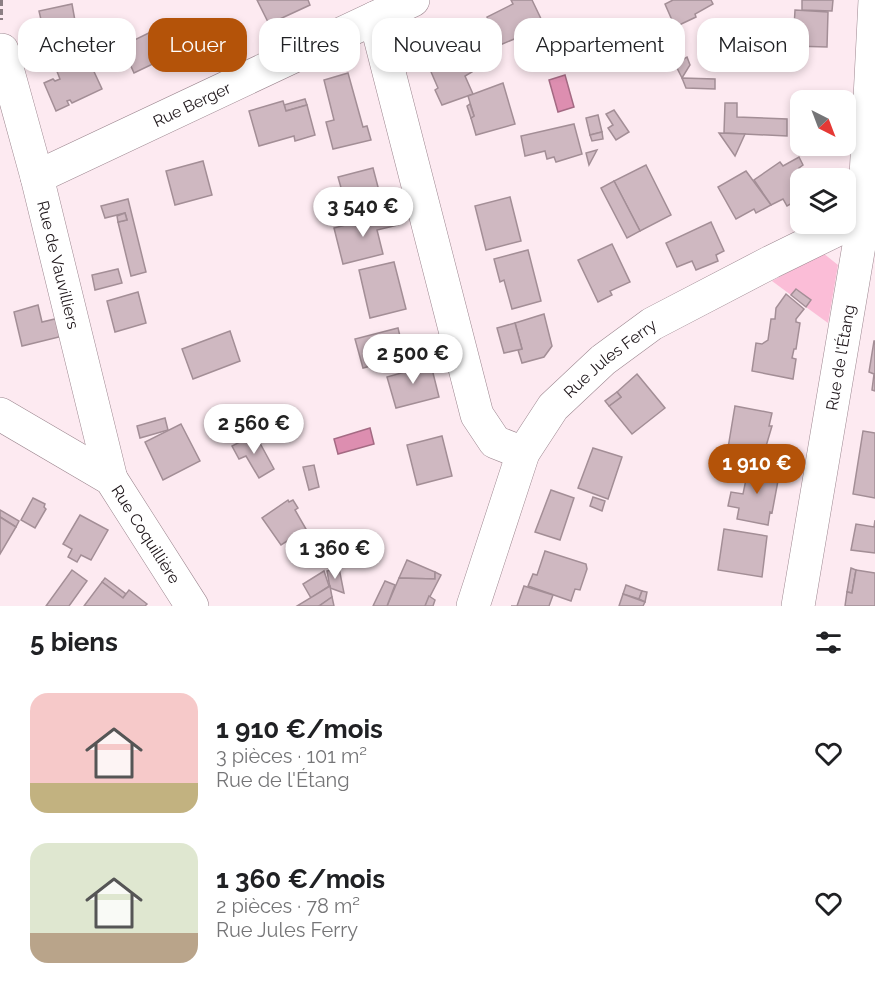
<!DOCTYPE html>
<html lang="fr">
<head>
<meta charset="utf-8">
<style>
	body { margin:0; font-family:Raleway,sans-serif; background:#f2f2f2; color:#202124; height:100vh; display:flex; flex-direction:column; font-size:22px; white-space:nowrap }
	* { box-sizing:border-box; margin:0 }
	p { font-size:20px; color:#757577 }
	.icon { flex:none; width:33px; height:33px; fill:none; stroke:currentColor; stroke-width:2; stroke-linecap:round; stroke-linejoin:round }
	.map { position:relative; height:606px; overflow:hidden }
	.details { display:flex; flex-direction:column; background:#fff; flex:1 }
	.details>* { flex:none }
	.hud { position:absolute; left:18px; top:18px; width:840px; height:54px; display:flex; gap:12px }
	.needle { width:39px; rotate:138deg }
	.tools { position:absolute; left:790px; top:90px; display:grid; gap:12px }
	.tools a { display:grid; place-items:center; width:66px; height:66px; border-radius:12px; background:#fff; box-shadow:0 3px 9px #0003; font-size:30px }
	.price { position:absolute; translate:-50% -51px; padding:0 14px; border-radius:21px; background:#fff; color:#222; font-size:20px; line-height:39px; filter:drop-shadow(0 2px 3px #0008) }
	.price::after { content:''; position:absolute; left:50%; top:36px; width:18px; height:14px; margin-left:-9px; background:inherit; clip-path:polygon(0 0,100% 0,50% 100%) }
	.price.active { background:#b45309; color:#fff }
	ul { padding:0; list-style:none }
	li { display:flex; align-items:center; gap:18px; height:150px; padding:0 30px }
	li span { display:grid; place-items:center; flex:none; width:168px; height:120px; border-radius:18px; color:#555 }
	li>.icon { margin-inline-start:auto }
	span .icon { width:72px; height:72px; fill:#fffc; stroke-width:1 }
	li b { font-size:26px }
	h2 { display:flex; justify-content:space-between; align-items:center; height:72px; padding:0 30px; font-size:26px }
	.chip { padding:0 21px; border-radius:18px; background:#fff; box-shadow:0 3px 9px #0003; font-size:21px; line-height:54px }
	.chip.active { background:#b45309; color:#fff }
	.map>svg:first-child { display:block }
</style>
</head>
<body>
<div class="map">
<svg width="875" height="606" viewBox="0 0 875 606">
	<rect width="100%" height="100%" fill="#fdeaf1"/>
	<!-- green -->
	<path fill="#fbbdd7" d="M823 253 838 265 828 323 806 307 811 300 796 289 791 295 772 281Z"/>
	<!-- water -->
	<g fill="#dd8eb0" stroke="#a46a83" stroke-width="1.5">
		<path d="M565 75 574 107 558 112 549 80Z"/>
		<path d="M370 428 374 444 338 454 334 439Z"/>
	</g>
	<!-- building -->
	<g fill="#cfb8c1" stroke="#a38e96" stroke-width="1.5">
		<path d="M257 0H308L310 5 269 24Z"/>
		<path d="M511 0H532L543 23 518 35 519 37 500 45 487 17 513 4Z"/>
		<path d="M673 0H711L713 4 695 14 696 17 675 27 665 4Z"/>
		<path d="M802 0H833L832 11 802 10Z"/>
		<path d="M72 4 77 32 81 31 85 49 53 64 45 52 48 50 39 11Z"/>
		<path d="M795 10 828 12 827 47 793 46Z"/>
		<path d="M165 25 178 52 134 73 122 46Z"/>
		<path d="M675 33 682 48 670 54 663 39Z"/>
		<path d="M458 43 472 72 465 76 473 94 442 105 435 90 438 88 425 58Z"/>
		<path d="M84 50 102 89 72 103 70 100 67 101 69 105 56 111 44 83 53 79 55 81 60 79 54 64Z"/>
		<path d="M687 57 690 65 682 78 675 64Z"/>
		<path d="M348 73 363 127 367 126 371 140 333 149 326 122 334 120 324 80Z"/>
		<path d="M682 78 715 79V89L686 88Z"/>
		<path d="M503 83 515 124 476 135 471 118 474 116 468 96Z"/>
		<path d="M305 99 307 105 286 111 284 105Z"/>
		<path d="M283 101 286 111 307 105 315 135 295 141 294 136 259 146 249 111Z"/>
		<path d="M725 103H737V117L787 119V136L724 133Z"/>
		<path d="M470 104 474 116 471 118 467 106Z"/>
		<path d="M614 110 629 132 616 140 608 128 613 125 606 114Z"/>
		<path d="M598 115 602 132 590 135 586 118Z"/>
		<path d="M574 124 582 154 556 162 554 157 547 159 545 151 525 156 521 136Z"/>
		<path d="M602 132 603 139 592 141 590 135Z"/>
		<path d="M719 133 745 134 735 156Z"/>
		<path d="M597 150 589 165 586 153Z"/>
		<path d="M799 157 803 165 799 168 805 178H801V198L787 206 783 199 771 205 754 180 780 162 783 166Z"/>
		<path d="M203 161 212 195 175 205 166 171Z"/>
		<path d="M646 165 671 215 640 231 614 181Z"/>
		<path d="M373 168 383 206 349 216 338 177Z"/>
		<path d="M746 171 771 205 756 213 754 209 736 219 718 187Z"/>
		<path d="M614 181 640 231 627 238 601 188Z"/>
		<path d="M510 197 521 241 486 250 475 206Z"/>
		<path d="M128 199 146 272 131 276 118 222 127 220 125 213 105 218 101 206Z"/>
		<path d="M395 212 398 225 377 230 383 254 343 264 334 228Z"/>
		<path d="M125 213 127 220 118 222 117 216Z"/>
		<path d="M711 222 724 251 716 255 718 261 696 270 692 261 677 267 666 243Z"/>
		<path d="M612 244 630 282 610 291 612 295 598 302 578 260Z"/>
		<path d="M528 250 541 301 512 309 504 280 500 282 494 259Z"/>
		<path d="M394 262 406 309 370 318 359 270Z"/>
		<path d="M118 269 122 283 95 290 92 275Z"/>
		<path d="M796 289 811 300 806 307 791 295Z"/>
		<path d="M138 292 146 323 115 332 107 301Z"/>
		<path d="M786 294 804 309 796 319V322L800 323 796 349H794L792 358 796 359 793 379 752 371 756 343 762 344 768 340 771 319H775L776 308Z"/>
		<path d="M38 305 42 322 59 318 63 336 22 346 14 312Z"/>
		<path d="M544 314 552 346 544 357 522 363 518 350 522 349 515 323Z"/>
		<path d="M515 323 522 349 504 353 497 328Z"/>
		<path d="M398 328 405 357 363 368 355 339Z"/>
		<path d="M230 331 240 361 193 379 182 349Z"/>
		<path d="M874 341H875V391L872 390 874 374 869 372Z"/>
		<path d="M420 362 421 367 431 365 439 397 396 408 387 377 405 372 404 367Z"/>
		<path d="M637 374 665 408 632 434 609 406 621 397 617 392Z"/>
		<path d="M617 392 621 397 609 406 605 401Z"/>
		<path d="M735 406 772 413 769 426H772L764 453 728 448Z"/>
		<path d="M165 418 168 430 140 438 137 426Z"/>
		<path d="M181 424 200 461 163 480 145 442Z"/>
		<path d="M863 431 875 433V498L853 494Z"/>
		<path d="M255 434 274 469 259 478 246 456 239 459 232 446Z"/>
		<path d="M442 436 452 476 417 485 407 445Z"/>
		<path d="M593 448 622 457 608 499 578 488Z"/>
		<path d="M314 465 319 487 309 490 303 467Z"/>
		<path d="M749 465 780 470 772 513 770 512 768 525 737 519 739 508 728 506 731 492 743 494Z"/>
		<path d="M551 490 574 498 560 540 535 532Z"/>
		<path d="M593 497 605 501 602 511 590 506Z"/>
		<path d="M33 498 45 504 44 507 46 509 35 528 21 520Z"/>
		<path d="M288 500 289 502 293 500 298 508 295 510 306 529 281 545 262 518Z"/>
		<path d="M0 510 19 521 16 527 0 517Z"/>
		<path d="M80 515 108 530 91 560 81 555 77 562 68 557 72 549 63 544Z"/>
		<path d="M0 517 16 527 0 554Z"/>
		<path d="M875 520V553L851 550 856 524 874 527Z"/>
		<path d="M724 529 767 536 762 577 718 570Z"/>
		<path d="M545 551 586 564 587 569 580 590 575 589 571 601 528 586 533 574 537 575Z"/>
		<path d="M407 560 435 572V579L399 578Z"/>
		<path d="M339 568 344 593 330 588 327 571Z"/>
		<path d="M851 568 856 570 852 593 847 592Z"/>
		<path d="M72 570 87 581 69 606H46Z"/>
		<path d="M856 570 875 573V606H845L847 592 852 593Z"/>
		<path d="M324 571 329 586 311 598 303 584Z"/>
		<path d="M435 572 441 575 425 606H387L399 578 435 579Z"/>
		<path d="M105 578 126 594 123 598 102 582Z"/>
		<path d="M385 581 395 585 387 606H373Z"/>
		<path d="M102 582 123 598 129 590 147 604 145 606H84Z"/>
		<path d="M626 585 642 591 639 599 623 594Z"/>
		<path d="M330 586 332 597 319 606H297Z"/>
		<path d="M524 586 553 595 549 606H511H517Z"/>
		<path d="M642 591 647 592 645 602 639 599Z"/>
		<path d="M623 594 645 602 643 606H619Z"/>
		<path d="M429 596 435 600 433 606H425Z"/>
		<path d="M332 597 334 606H319Z"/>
	</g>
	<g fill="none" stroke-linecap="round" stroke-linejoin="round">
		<!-- street casing -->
		<g stroke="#9c868f" stroke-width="34">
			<g id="street">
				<path d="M375 18 477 415 495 442 523 453"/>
				<path id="s1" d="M2 50 37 177 111 479"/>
				<path id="s2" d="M37 177 413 0"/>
				<path d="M874 232 864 216 875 0"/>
				<path id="s3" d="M0 414 111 479 192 606"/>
				<path id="s4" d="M473 606 523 453 553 407 603 360 652 324 771 262 875 211"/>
				<path id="s5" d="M798 606 864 216"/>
			</g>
		</g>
		<!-- path -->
		<path stroke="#8c7f84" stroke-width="4" stroke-dasharray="6 3" stroke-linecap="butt" d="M1 0V20"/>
		<!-- street -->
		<use href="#street" stroke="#fff" stroke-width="33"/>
	</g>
	<g text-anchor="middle" stroke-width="4.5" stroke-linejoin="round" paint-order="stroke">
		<!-- street labels -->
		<g font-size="16" fill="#1e161a" stroke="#fdfdfd">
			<text dy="6" stroke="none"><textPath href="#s2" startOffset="171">Rue Berger</textPath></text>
			<text dy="6" stroke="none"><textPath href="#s1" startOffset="222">Rue de Vauvilliers</textPath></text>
			<text dy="6" stroke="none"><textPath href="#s5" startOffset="252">Rue de l'Étang</textPath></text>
			<text dy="6" stroke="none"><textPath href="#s4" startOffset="291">Rue Jules Ferry</textPath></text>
			<text dy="6" stroke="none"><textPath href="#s3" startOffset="194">Rue Coquillière</textPath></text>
		</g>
	</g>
</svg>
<div class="tools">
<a><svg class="needle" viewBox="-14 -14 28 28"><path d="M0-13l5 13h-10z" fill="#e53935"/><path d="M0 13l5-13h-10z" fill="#757577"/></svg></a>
<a><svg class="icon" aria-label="layers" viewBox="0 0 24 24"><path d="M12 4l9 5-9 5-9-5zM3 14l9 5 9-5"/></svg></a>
</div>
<b class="price" style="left:363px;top:238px">3 540 €</b>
<b class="price" style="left:413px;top:385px">2 500 €</b>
<b class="price" style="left:254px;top:455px">2 560 €</b>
<b class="price active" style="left:757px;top:495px">1 910 €</b>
<b class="price" style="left:335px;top:580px">1 360 €</b>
<div class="hud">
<a class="chip">Acheter</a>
<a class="chip active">Louer</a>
<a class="chip">Filtres</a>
<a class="chip">Nouveau</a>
<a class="chip">Appartement</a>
<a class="chip">Maison</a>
</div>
</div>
<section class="details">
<h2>5 biens<svg class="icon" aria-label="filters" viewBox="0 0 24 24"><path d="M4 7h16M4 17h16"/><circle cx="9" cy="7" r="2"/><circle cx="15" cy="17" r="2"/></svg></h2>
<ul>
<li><span style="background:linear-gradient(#f6c9c9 75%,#c2b280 0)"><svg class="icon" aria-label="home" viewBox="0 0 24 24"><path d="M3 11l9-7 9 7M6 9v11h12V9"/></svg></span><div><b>1 910 €/mois</b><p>3 pièces · 101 m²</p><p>Rue de l'Étang</p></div><svg class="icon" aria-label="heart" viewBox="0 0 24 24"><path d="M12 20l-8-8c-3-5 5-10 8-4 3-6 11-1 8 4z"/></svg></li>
<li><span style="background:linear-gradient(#dfe7d0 75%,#b9a48a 0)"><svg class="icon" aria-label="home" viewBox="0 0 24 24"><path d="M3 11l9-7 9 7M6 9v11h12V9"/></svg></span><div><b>1 360 €/mois</b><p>2 pièces · 78 m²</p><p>Rue Jules Ferry</p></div><svg class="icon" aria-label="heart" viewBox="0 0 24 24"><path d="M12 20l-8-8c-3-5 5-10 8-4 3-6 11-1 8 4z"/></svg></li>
</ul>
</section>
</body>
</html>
